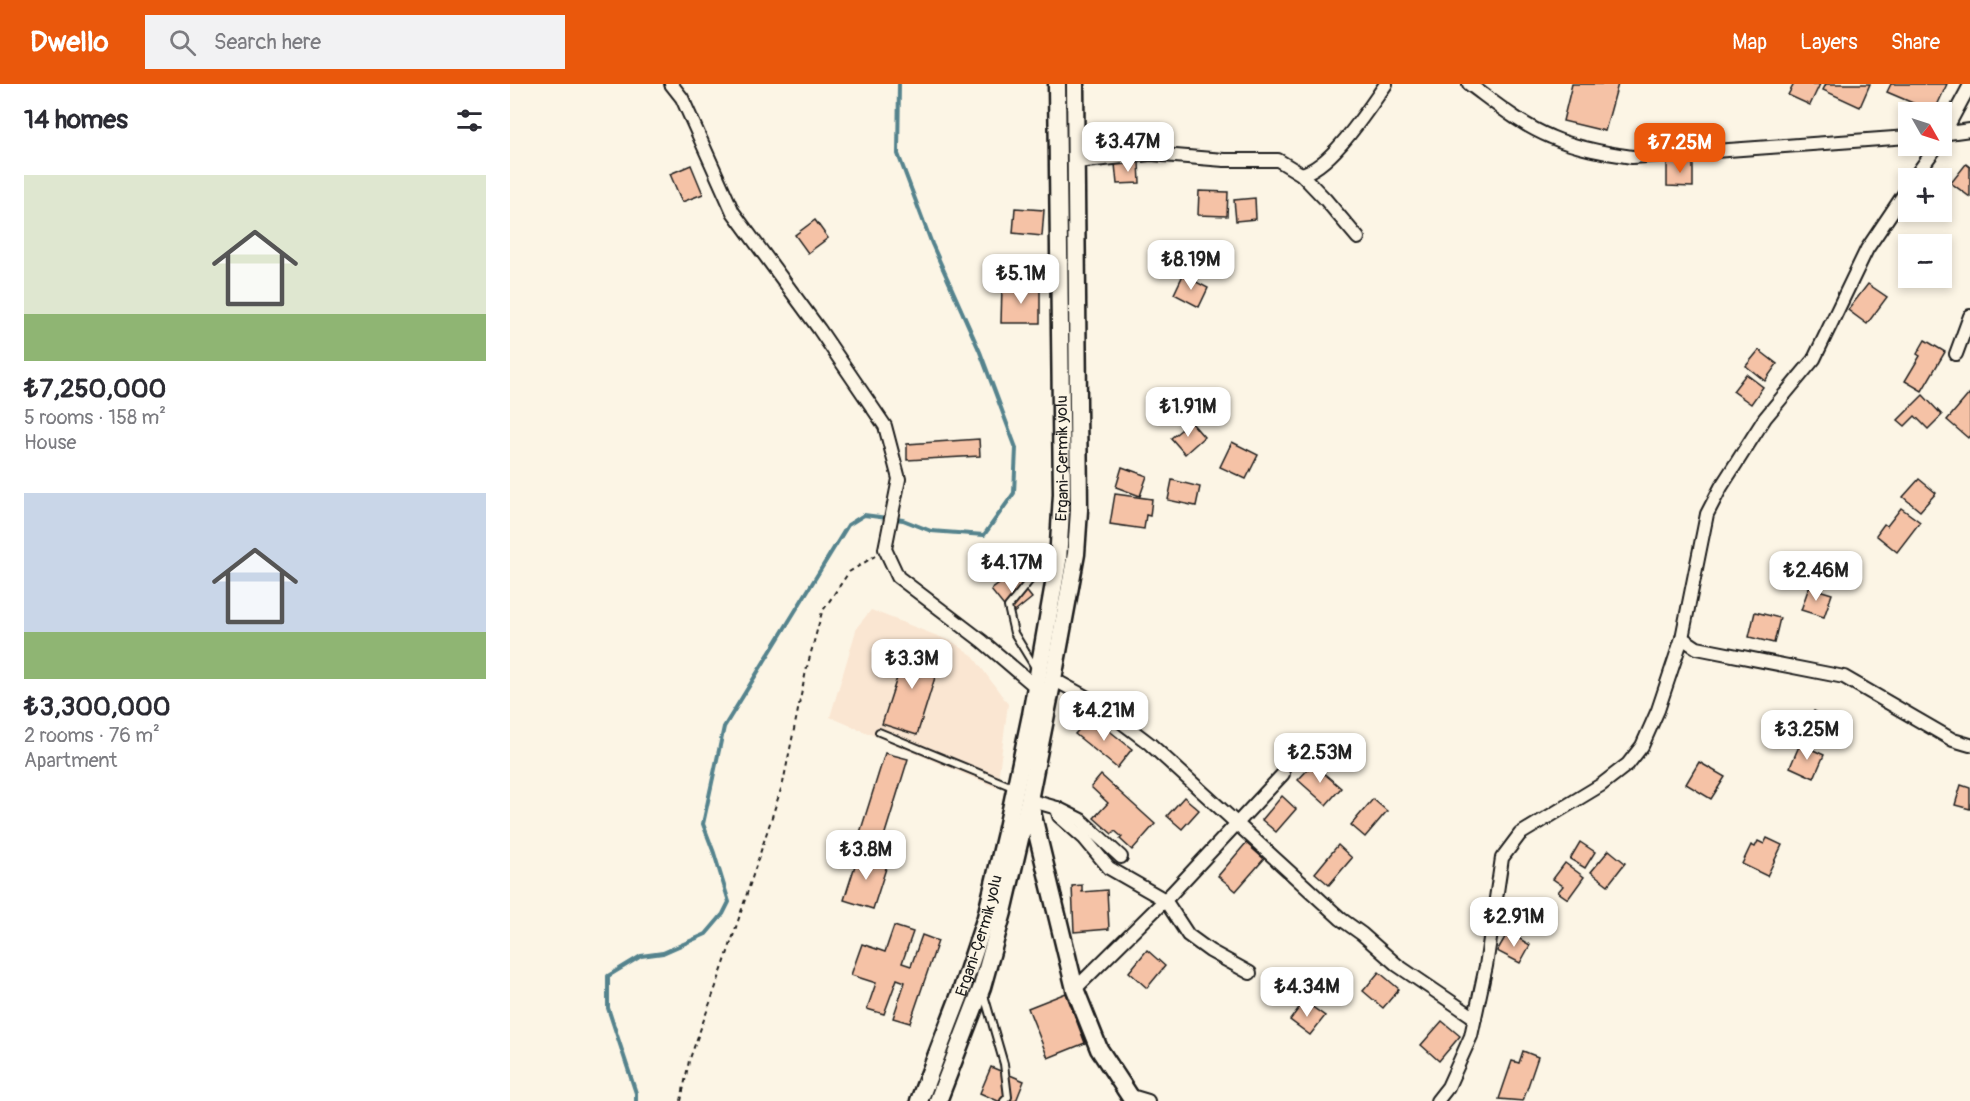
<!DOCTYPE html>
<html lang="en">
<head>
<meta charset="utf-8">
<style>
	body { margin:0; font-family:Pangolin,sans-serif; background:#f2f2f3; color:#2b2b33; height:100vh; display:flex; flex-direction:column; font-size:22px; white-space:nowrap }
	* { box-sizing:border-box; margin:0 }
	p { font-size:20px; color:#7c7c81 }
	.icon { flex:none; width:33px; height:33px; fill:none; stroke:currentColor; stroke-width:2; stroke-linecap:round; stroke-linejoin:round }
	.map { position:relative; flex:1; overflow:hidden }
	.details { display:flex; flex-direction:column; background:#fff; width:510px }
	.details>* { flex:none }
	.needle { width:39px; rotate:129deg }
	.tools { position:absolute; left:1388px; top:18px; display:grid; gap:12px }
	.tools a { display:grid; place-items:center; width:54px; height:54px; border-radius:0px; background:#fff; box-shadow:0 3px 9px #0003; font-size:30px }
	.price { position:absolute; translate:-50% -51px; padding:0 14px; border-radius:12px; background:#fff; color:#222; font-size:20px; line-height:39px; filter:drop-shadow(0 2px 3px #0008) }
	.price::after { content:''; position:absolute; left:50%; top:36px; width:18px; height:14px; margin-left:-9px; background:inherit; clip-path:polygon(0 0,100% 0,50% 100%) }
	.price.selected { background:#ea580c; color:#fff }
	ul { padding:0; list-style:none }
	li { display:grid; align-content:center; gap:12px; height:318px; padding:0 24px }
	li span { display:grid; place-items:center; height:186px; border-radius:0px; color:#555 }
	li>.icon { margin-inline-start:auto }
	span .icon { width:108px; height:108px; fill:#fffc; stroke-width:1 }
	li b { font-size:26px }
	h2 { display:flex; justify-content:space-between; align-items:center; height:72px; padding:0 24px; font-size:26px }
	header { display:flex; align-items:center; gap:36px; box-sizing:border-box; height:84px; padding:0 30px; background:#ea580c; color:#fff }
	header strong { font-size:28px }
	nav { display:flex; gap:33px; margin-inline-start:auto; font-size:21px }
	.search { width:420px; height:54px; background:#f2f2f3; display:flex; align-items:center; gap:15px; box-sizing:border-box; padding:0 21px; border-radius:0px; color:#7c7c81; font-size:22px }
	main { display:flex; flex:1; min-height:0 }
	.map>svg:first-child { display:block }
</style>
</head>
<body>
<header>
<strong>Dwello</strong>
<div class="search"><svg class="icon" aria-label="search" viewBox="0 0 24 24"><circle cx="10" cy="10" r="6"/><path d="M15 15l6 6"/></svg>Search here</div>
<nav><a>Map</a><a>Layers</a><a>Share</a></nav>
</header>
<main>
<section class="details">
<h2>14 homes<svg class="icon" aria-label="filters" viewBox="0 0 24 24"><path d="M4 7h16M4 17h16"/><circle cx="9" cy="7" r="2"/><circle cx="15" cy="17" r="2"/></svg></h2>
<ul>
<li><span style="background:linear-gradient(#dfe7d0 75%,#8fb573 0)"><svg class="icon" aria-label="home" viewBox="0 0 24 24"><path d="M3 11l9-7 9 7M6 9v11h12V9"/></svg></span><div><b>₺7,250,000</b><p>5 rooms · 158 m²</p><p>House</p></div></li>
<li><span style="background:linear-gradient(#c9d6e8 75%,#8fb573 0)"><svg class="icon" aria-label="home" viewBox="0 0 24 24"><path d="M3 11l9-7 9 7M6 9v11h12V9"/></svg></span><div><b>₺3,300,000</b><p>2 rooms · 76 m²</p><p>Apartment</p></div></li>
</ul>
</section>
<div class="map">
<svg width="1460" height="1017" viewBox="0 0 1460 1017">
	<rect width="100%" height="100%" fill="#fcf5e5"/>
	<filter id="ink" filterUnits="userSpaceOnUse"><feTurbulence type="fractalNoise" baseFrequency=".0167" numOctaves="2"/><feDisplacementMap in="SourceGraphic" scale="12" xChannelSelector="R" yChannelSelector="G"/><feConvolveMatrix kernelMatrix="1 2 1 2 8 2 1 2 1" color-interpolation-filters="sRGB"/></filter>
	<g filter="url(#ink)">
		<!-- built -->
		<path fill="#fae6d2" d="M361 526 443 558 462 571 498 620 487 704 320 633 347 543Z"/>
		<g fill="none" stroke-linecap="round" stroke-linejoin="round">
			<!-- stream -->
			<path stroke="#54838d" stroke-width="4" d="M126 1017V1009L98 924V892L131 872 153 869 196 850 213 830 219 818 204 769 193 740 214 643 338 441 354 431 393 436 421 447 474 451 504 409 506 364 470 268 422 160 388 70 389 0"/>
		</g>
		<!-- building -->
		<g fill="#f5c2a6" stroke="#1c1c1c" stroke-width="1.5">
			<path d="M1062 0H1108L1095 47 1053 37Z"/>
			<path d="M1284 0H1310L1300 21 1278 11Z"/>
			<path d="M1316 0H1360L1350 23 1313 6Z"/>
			<path d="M1381 0H1437L1424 28 1377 8Z"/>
			<path d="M629 78 630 99 607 100 605 80Z"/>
			<path d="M1157 78 1183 79V103L1157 102Z"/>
			<path d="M1456 80 1460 83V113L1441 99Z"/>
			<path d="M181 81 193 110 172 118 160 90Z"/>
			<path d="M689 107 718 108 717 132 688 131Z"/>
			<path d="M745 114 746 135 726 137 724 116Z"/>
			<path d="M505 124 534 126 532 152 503 149Z"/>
			<path d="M305 136 318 154 298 169 285 151Z"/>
			<path d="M686 161 716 166 712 189 682 183Z"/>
			<path d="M673 191 698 204 689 223 664 210Z"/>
			<path d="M1358 200 1377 213 1357 240 1338 226Z"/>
			<path d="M492 202H530V239H491Z"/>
			<path d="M1415 256 1435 268 1412 307 1395 297 1410 272 1407 270Z"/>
			<path d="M1249 266 1267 280 1255 297 1236 282Z"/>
			<path d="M1236 290 1253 303 1241 320 1223 307Z"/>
			<path d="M1460 309V351L1458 354 1437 336Z"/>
			<path d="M1413 311 1432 331 1418 345 1405 332 1395 342 1388 336Z"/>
			<path d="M681 338 694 353 675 370 661 354Z"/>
			<path d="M469 355 470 372 397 376V360Z"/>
			<path d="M722 358 748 371 736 395 710 383Z"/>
			<path d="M612 383 637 392 630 412 606 403Z"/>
			<path d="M1409 395 1426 409 1410 427 1393 413Z"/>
			<path d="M662 396 690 403 686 422 658 416Z"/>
			<path d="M605 410 642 415 640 432 636 431 634 445 600 440Z"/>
			<path d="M1391 424 1410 438 1387 468 1366 451 1374 440 1377 442Z"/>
			<path d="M503 490 522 514 501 531 481 506Z"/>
			<path d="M1299 503 1322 510 1314 533 1291 526Z"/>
			<path d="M1245 528 1270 534 1264 559 1239 553Z"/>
			<path d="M398 560 432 571 407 651 372 640Z"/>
			<path d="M1304 627 1328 640 1317 662 1292 649Z"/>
			<path d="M581 632 622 665 607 684 565 650Z"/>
			<path d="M1290 660 1314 671 1304 694 1280 683Z"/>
			<path d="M375 669 398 675 372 759 349 752Z"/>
			<path d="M1189 678 1215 693 1201 715 1176 700Z"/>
			<path d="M803 680 831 704 816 721 788 696Z"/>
			<path d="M591 691 645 740 622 766 610 755 612 753 605 747 602 750 584 734 598 719 581 703Z"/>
			<path d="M1451 701 1460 704V725L1445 721Z"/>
			<path d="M772 712 786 725 766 748 752 736Z"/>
			<path d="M674 713 689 726 672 745 657 732Z"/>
			<path d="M863 715 877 727 855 753 841 741Z"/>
			<path d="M1257 754 1272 761 1257 792 1232 780 1241 761 1245 763 1248 757 1254 760Z"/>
			<path d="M1070 758 1085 768 1075 784 1060 775Z"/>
			<path d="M736 759 754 775 726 807 708 792Z"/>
			<path d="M828 761 842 774 819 801 805 789Z"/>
			<path d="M1099 766 1115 779 1098 801 1081 788Z"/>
			<path d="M349 769 378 778 363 825 334 816Z"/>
			<path d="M1055 779 1074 793 1058 815 1048 808 1053 802 1043 795Z"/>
			<path d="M572 801V808L597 806 599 845 564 848 562 802Z"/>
			<path d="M384 842 403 848 392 879 401 882 412 851 428 857 400 939 383 934 395 898 387 895 374 930 357 925 366 899 341 891 352 860 375 868Z"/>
			<path d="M998 848 1020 861 1010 879 987 867Z"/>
			<path d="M637 866 655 882 637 904 619 888Z"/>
			<path d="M869 888 889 905 873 924 853 907Z"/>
			<path d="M556 909 575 959 538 974 518 924Z"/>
			<path d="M794 917 815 932 800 951 780 936Z"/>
			<path d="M932 937 950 952 929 977 911 961Z"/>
			<path d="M1013 967 1028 973 1013 1017 989 1015 1002 977 1009 979Z"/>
			<path d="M481 983 514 997 506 1017H488L470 1009Z"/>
		</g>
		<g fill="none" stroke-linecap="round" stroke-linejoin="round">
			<!-- lane casing -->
			<g stroke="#1c1c1c" stroke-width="10">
				<g id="lane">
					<path d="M526 585 504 549 498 523 520 496 545 479"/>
					<path d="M369 648 505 704"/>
					<path d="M474 911 494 980 498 1013 494 1017"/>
				</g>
			</g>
			<!-- street casing -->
			<g stroke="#1c1c1c" stroke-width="16">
				<g id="street">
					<path d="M161 0 172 14 223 128 309 245 375 342 389 395 375 465 388 493 472 557 526 603"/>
					<path d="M959 0C985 19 1011 41 1041 53 1066 64 1095 69 1122 73L1398 53"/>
					<path d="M1431 50 1460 46"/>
					<path d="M1431 55 1460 1"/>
					<path d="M566 78 641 70 714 76H768L791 90 815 115 848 154"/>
					<path d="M791 90C821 84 858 25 876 0"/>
					<path d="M1404 94 1427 62"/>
					<path d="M1446 270 1460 232"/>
					<path d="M1172 554 1187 564 1334 593 1443 656 1460 661"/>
					<path d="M543 595 585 618 640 660 831 835 852 850 887 881 965 934"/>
					<path d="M519 716 547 724 571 736 611 773"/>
					<path d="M547 724 549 732 574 754 599 784 655 816 678 851 700 867 740 889"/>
					<path d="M565 905 662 809 773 690"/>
					<path d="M618 1011 638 1017"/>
					<path d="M927 1017 938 1003 961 952 976 882 992 774 1010 750 1091 701 1118 680 1132 662 1148 626 1172 554 1197 430 1211 403 1255 334 1304 275 1357 165 1398 104"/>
				</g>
			</g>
			<!-- secondary casing -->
			<g stroke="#1c1c1c" stroke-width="21">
				<g id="secondary">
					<path d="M520 720 565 905 589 965 623 1017"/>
					<path id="s1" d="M409 1017 451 908 476 833 496 749 521 631 548 477 552 410 547 0"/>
					<path d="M428 1017 472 903 493 828 519 716 543 595 566 470 569 426 565 0"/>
				</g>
			</g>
			<!-- path -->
			<path stroke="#1c1c1c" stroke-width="2" stroke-dasharray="4.5 4.5" stroke-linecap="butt" d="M171 1017 179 977 214 880 273 699 296 587 312 528 339 488 365 472"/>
			<!-- lane -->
			<use href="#lane" stroke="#fcf5e5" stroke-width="6"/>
			<!-- street -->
			<use href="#street" stroke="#fcf5e5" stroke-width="12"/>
			<!-- secondary -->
			<use href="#secondary" stroke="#fcf5e5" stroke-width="16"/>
		</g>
	</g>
	<g text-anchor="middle" stroke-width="6" stroke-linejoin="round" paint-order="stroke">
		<!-- street labels -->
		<g font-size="16" fill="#1c1c1c" stroke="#fcf5e5">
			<text dy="6" stroke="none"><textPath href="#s1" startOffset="662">Ergani-Çermik yolu</textPath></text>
			<text dy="6" stroke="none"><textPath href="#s1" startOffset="176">Ergani-Çermik yolu</textPath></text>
		</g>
	</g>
</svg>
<div class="tools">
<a><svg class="needle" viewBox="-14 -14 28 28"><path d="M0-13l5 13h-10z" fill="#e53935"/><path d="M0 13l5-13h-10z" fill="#7c7c81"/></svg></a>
<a>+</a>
<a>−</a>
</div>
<b class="price" style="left:618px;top:89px">₺3.47M</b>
<b class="price selected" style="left:1170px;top:90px">₺7.25M</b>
<b class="price" style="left:681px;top:207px">₺8.19M</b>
<b class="price" style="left:511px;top:221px">₺5.1M</b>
<b class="price" style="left:678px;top:354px">₺1.91M</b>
<b class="price" style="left:502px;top:510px">₺4.17M</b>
<b class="price" style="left:1306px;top:518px">₺2.46M</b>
<b class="price" style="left:402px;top:606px">₺3.3M</b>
<b class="price" style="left:594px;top:658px">₺4.21M</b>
<b class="price" style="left:1297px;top:677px">₺3.25M</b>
<b class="price" style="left:810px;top:700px">₺2.53M</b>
<b class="price" style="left:356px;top:797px">₺3.8M</b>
<b class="price" style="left:1004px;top:864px">₺2.91M</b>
<b class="price" style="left:797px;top:934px">₺4.34M</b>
</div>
</main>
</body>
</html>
